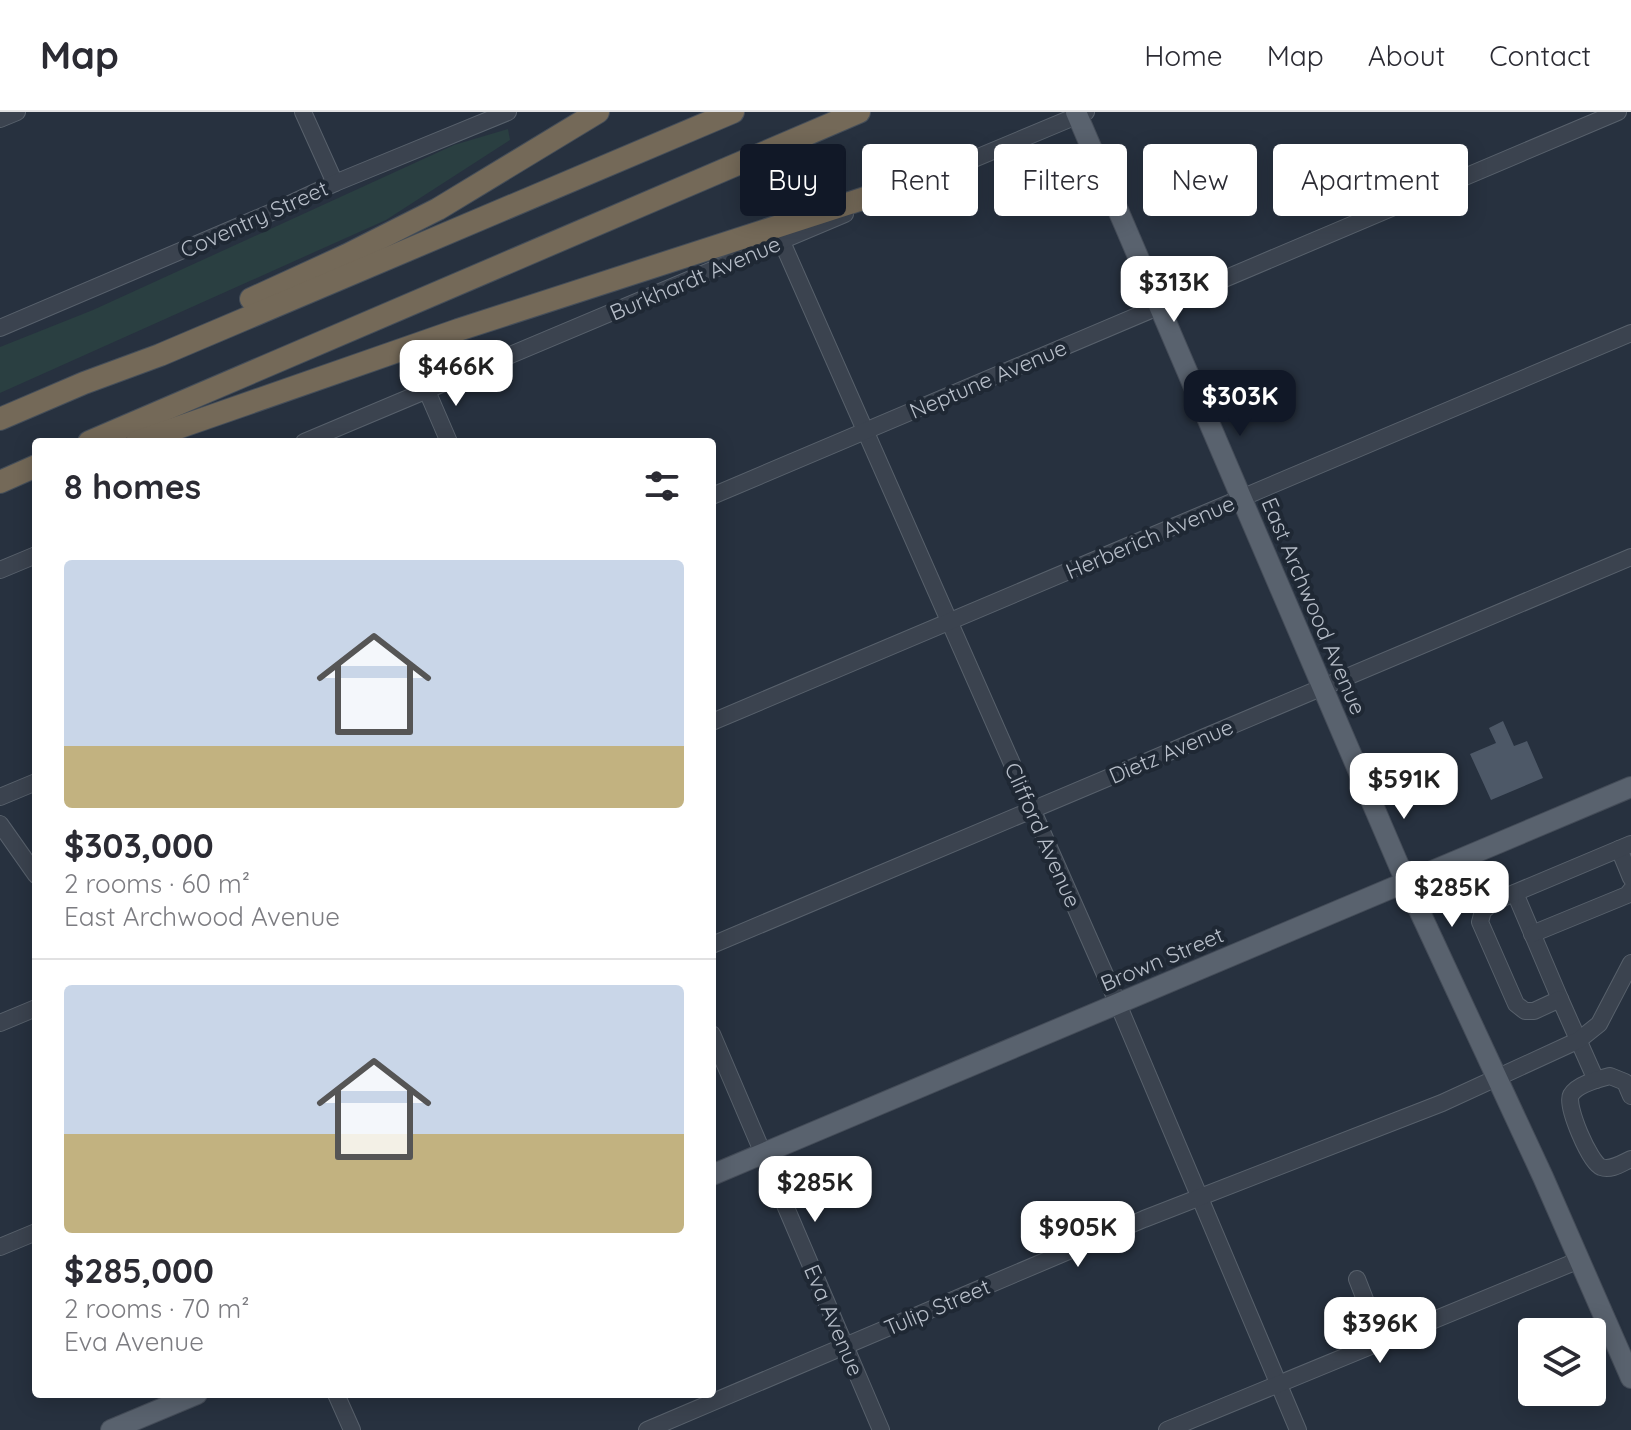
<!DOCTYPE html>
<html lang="en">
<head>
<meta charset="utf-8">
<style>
	body { margin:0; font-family:Quicksand,sans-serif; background:#f2f2f3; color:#2b2b33; height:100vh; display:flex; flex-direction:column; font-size:30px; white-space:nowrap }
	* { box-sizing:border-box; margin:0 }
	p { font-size:26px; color:#7c7c81 }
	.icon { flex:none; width:44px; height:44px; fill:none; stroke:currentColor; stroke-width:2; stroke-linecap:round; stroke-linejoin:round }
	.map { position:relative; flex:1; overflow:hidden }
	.side { position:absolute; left:32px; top:326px; width:684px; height:960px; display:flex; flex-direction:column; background:#fff; border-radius:8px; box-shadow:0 4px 20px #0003 }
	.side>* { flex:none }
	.top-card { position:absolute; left:740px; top:32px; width:760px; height:72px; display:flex; gap:16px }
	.buttons { position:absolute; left:1518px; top:1206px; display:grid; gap:16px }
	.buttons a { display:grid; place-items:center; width:88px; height:88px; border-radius:8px; background:#fff; box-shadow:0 4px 20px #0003; font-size:40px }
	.price { position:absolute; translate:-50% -68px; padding:0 18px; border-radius:16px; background:#fff; color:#222; font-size:26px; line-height:52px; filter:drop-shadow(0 2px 4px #0008) }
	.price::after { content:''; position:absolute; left:50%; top:48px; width:24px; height:18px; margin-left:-12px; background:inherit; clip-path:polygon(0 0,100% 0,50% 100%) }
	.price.on { background:#111827; color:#fff }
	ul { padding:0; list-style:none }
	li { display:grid; align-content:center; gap:16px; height:424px; padding:0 32px }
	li+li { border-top:2px solid #e1e1e2 }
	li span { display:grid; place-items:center; height:248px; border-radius:8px; color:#555 }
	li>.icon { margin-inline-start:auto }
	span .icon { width:144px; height:144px; fill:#fffc; stroke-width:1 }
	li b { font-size:34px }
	h2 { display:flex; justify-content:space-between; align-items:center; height:96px; padding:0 32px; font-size:34px }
	.tag { padding:0 28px; border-radius:8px; background:#fff; box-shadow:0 4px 20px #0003; font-size:28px; line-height:72px }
	.tag.on { background:#111827; color:#fff }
	header { display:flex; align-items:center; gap:48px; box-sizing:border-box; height:112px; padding:0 40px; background:#fff; border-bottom:2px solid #e1e1e2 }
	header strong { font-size:38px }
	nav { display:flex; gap:44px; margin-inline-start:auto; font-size:28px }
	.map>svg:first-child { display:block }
</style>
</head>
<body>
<header>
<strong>Map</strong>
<nav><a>Home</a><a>Map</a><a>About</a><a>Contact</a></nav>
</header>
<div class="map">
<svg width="1631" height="1318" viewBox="0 0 1631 1318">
	<rect width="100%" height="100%" fill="#27313f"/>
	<!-- green -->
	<path fill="#2a3f41" d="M508 17 510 28 386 108 0 281V235L93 198 454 33Z"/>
	<!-- building -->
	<path fill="#4d5867" d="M1503 609 1514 634 1527 629 1543 666 1491 688 1470 642 1496 631 1489 616Z"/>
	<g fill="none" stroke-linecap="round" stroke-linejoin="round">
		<!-- minor casing -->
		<g stroke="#58616c" stroke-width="18">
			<g id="minor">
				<path d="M303 0 335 71"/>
				<path d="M0 7 17 0"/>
				<path d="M921 69 1086 0"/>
				<path d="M782 130 1118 892 1298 1318"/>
				<path d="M0 216 279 97 335 71 508 0"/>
				<path d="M427 279 449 330"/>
				<path d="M304 330 845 102"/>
				<path d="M712 384 1618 0"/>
				<path d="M0 458 36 443"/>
				<path d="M712 610 1631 221"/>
				<path d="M0 685 36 670"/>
				<path d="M0 712 36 763"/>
				<path d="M1619 737 1631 766"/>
				<path d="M1515 781 1560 887"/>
				<path d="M1532 822 1627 783 1631 778"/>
				<path d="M712 833 1631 445"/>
				<path d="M0 911 36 896"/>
				<path d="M712 922 881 1318"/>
				<path d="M1596 968 1560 887 1534 899H1525L1516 892 1480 810 1483 799 1493 790 1631 732"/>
				<path d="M1631 984 1625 970 1610 964C1599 967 1577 972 1571 983 1565 993 1590 1051 1601 1055 1611 1059 1622 1051 1631 1047"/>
				<path d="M0 1135 36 1120"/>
				<path d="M1357 1167 1382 1231"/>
				<path d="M336 1282 352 1318"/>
				<path d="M647 1318 1144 1107 1442 991 1579 928 1599 912 1631 851"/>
				<path d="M1167 1318 1577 1149"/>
			</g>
		</g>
		<!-- major casing -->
		<g stroke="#444c58" stroke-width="22">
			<g id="major">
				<path d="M1076 0 1406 770 1543 1065 1631 1266"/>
				<path d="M712 1063 1631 675"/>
				<path d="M111 1318 197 1282"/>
			</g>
		</g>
		<!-- highway casing -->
		<g stroke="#454e59" stroke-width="24">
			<g id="highway">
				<path d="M251 187 347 143 438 97 598 0"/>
				<path d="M0 307 84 271 160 243 733 0"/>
				<path d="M89 330 859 0"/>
				<path d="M137 330 458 218 930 65"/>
				<path d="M0 370 36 354"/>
			</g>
		</g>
		<!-- minor -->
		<use href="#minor" stroke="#3b434f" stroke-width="16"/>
		<!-- major -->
		<use href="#major" stroke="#59626e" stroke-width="20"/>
		<!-- highway -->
		<use href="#highway" stroke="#746958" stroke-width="22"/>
	</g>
	<g text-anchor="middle" stroke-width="8" stroke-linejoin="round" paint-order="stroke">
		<!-- street labels -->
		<g font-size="22" fill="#b7bec9" stroke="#1f2834">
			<text transform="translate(254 107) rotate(-24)" y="8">Coventry Street</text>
			<text transform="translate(695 166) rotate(-23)" y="8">Burkhardt Avenue</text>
			<text transform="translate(988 267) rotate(-23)" y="8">Neptune Avenue</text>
			<text transform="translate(1150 425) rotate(-23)" y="8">Herberich Avenue</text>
			<text transform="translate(1314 494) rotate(67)" y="8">East Archwood Avenue</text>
			<text transform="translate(1171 639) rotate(-23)" y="8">Dietz Avenue</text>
			<text transform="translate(1043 723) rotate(66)" y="8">Clifford Avenue</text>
			<text transform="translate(1162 847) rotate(-23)" y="8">Brown Street</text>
			<text transform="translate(937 1195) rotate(-23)" y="8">Tulip Street</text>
			<text transform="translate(834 1208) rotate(67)" y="8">Eva Avenue</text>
		</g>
	</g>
</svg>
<div class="buttons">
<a><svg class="icon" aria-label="layers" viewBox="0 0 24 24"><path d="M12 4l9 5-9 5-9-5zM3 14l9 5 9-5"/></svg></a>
</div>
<b class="price" style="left:1174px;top:212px">$313K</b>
<b class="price" style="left:456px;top:296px">$466K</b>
<b class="price on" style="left:1240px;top:326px">$303K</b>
<b class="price" style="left:1404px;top:709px">$591K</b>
<b class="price" style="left:1452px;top:817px">$285K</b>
<b class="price" style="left:815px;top:1112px">$285K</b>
<b class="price" style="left:1078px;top:1157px">$905K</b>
<b class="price" style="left:1380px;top:1253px">$396K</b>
<div class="top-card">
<a class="tag on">Buy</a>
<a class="tag">Rent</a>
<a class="tag">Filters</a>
<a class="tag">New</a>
<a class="tag">Apartment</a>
</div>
<section class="side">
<h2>8 homes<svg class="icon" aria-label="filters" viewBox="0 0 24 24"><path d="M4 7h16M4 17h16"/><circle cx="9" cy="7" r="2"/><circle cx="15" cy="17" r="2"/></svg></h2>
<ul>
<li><span style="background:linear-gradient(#c9d6e8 75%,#c2b280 0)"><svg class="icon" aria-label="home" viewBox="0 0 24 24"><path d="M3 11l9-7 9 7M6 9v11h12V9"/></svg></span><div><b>$303,000</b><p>2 rooms · 60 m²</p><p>East Archwood Avenue</p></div></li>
<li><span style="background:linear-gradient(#c9d6e8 60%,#c2b280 0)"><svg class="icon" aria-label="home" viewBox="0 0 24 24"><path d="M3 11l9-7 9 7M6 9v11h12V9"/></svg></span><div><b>$285,000</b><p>2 rooms · 70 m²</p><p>Eva Avenue</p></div></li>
</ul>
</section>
</div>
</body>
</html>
